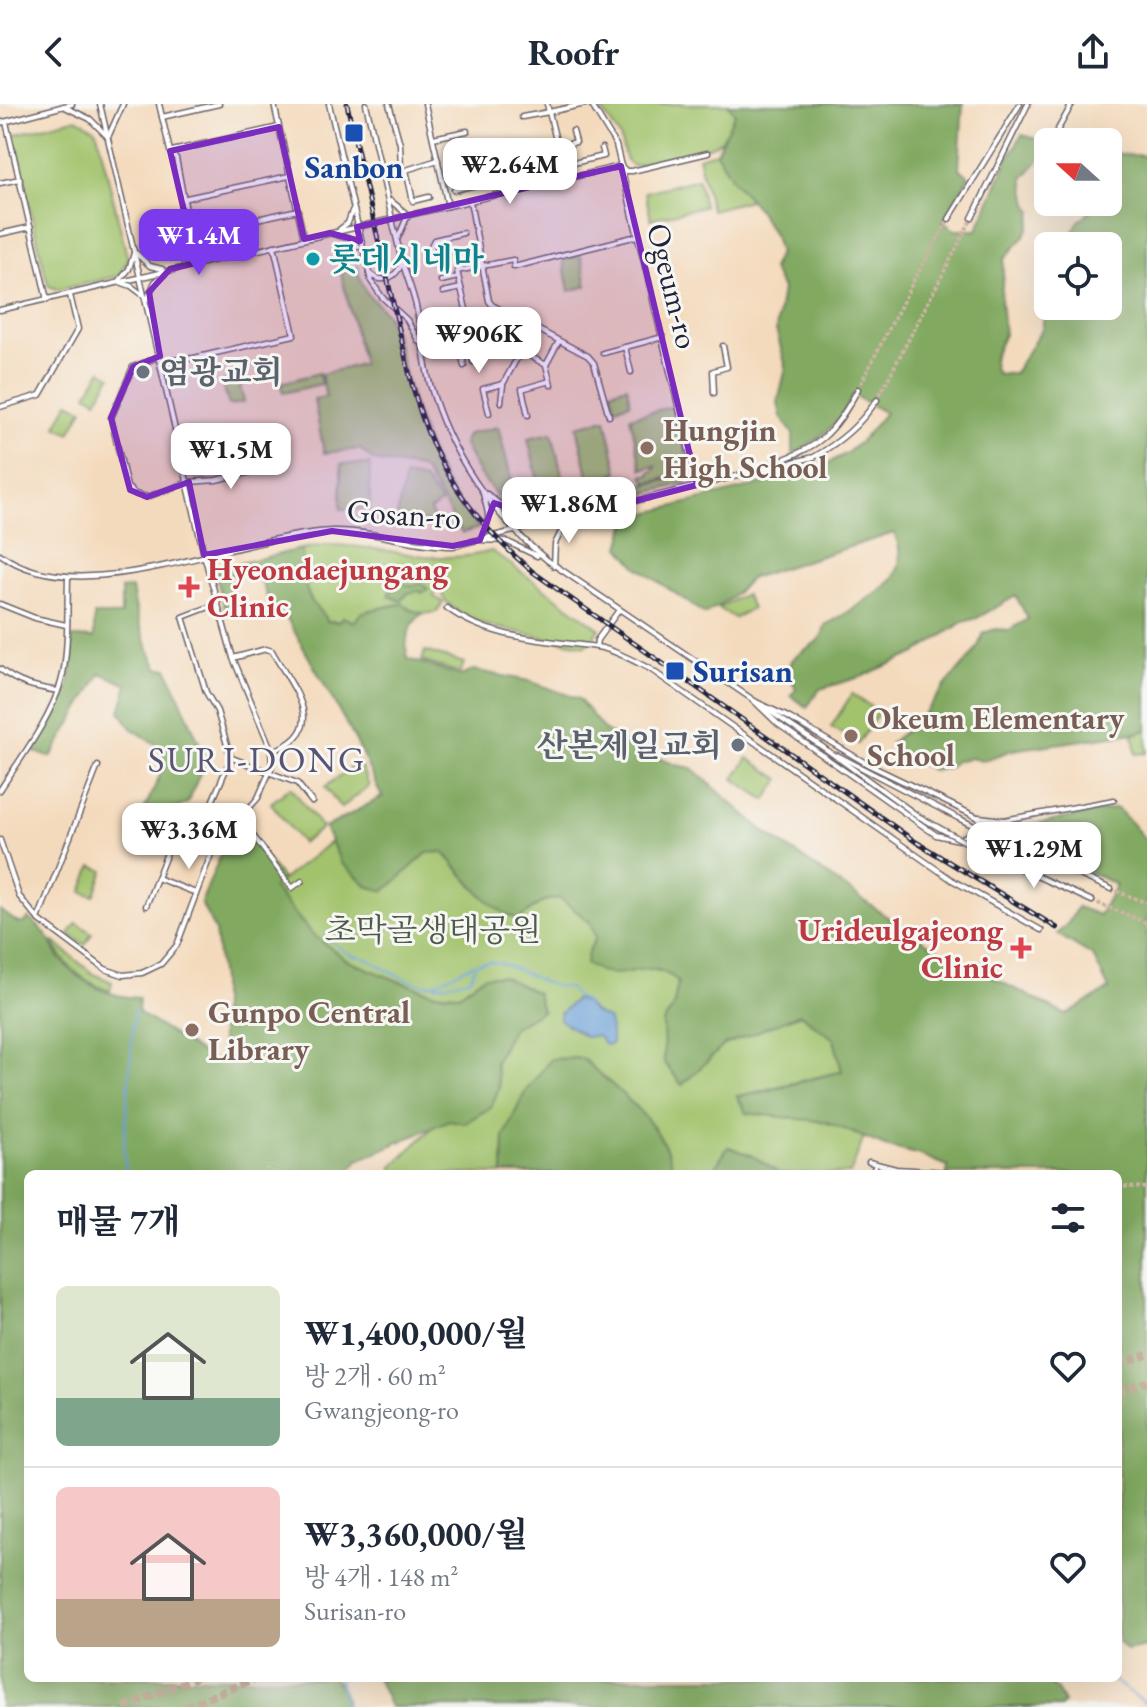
<!DOCTYPE html>
<html lang="ko">
<head>
<meta charset="utf-8">
<style>
	body { margin:0; font-family:"EB Garamond","Noto Serif KR",serif; background:#f2f2f3; color:#1f2937; height:100vh; display:flex; flex-direction:column; font-size:30px; white-space:nowrap }
	* { box-sizing:border-box; margin:0 }
	p { font-size:26px; color:#747a83 }
	.icon { flex:none; width:44px; height:44px; fill:none; stroke:currentColor; stroke-width:2; stroke-linecap:round; stroke-linejoin:round }
	.map { position:relative; flex:1; overflow:hidden }
	.side { position:absolute; left:24px; top:1066px; width:1098px; height:512px; display:flex; flex-direction:column; background:#fff; border-radius:12px; box-shadow:0 8px 32px #0002 }
	.side>* { flex:none }
	.needle { width:52px; rotate:291deg }
	.fabs { position:absolute; left:1034px; top:24px; display:grid; gap:16px }
	.fabs a { display:grid; place-items:center; width:88px; height:88px; border-radius:12px; background:#fff; box-shadow:0 8px 32px #0002; font-size:40px }
	.price { position:absolute; translate:-50% -68px; padding:0 18px; border-radius:16px; background:#fff; color:#222; font-size:26px; line-height:52px; filter:drop-shadow(0 2px 4px #0008) }
	.price::after { content:''; position:absolute; left:50%; top:48px; width:24px; height:18px; margin-left:-12px; background:inherit; clip-path:polygon(0 0,100% 0,50% 100%) }
	.price.on { background:#7c3aed; color:#fff }
	ul { padding:0; list-style:none }
	li { display:flex; align-items:center; gap:24px; height:200px; padding:0 32px }
	li+li { border-top:2px solid #e0e1e3 }
	li span { display:grid; place-items:center; flex:none; width:224px; height:160px; border-radius:12px; color:#555 }
	li>.icon { margin-inline-start:auto }
	span .icon { width:96px; height:96px; fill:#fffc; stroke-width:1 }
	li b { font-size:34px }
	h2 { display:flex; justify-content:space-between; align-items:center; height:96px; padding:0 32px; font-size:34px }
	header { display:flex; justify-content:space-between; align-items:center; height:104px; padding:0 32px; background:#fff; font-size:36px; font-weight:700 }
	.map>svg:first-child { display:block }
</style>
</head>
<body>
<header><svg class="icon" aria-label="back" viewBox="0 0 24 24"><path d="M15 5l-7 7 7 7"/></svg>Roofr<svg class="icon" aria-label="share" viewBox="0 0 24 24"><path d="M12 15V3M7 8l5-5 5 5M5 13v7h14v-7"/></svg></header>
<div class="map">
<svg width="1147" height="1603" viewBox="0 0 1147 1603">
	<rect width="100%" height="100%" fill="#f6f6f2"/>
	<filter id="ink" filterUnits="userSpaceOnUse"><feTurbulence type="fractalNoise" baseFrequency=".0125" numOctaves="2"/><feDisplacementMap in="SourceGraphic" scale="16" xChannelSelector="R" yChannelSelector="G"/><feConvolveMatrix kernelMatrix="1 2 1 2 8 2 1 2 1" color-interpolation-filters="sRGB"/></filter>
	<filter id="wash" filterUnits="userSpaceOnUse"><feTurbulence type="fractalNoise" baseFrequency=".006" numOctaves="4" result="noise"/><feDisplacementMap in="SourceGraphic" scale="32" xChannelSelector="R" yChannelSelector="G"/><feGaussianBlur stdDeviation="1.8" result="paint"/><feColorMatrix in="noise" values="0 0 0 0 0 0 0 0 0 0 0 0 0 0 0 0 0 1.4 0 .05"/><feComposite in="paint" operator="in"/></filter>
	<g filter="url(#wash)">
		<rect width="100%" height="100%" fill="#f4dabc"/>
		<!-- green -->
		<g fill="#a2c36c" stroke="#627254" stroke-width="2">
			<path d="M598 0H728L735 9 723 35 711 42 633 62 626 57 620 33Z"/>
			<path d="M77 14 96 26 98 32 128 156 118 172 58 186 49 182 47 178 13 31Z"/>
			<path d="M716 48 733 76 750 96 711 106 698 53Z"/>
			<path d="M698 75 704 102 651 115 645 88Z"/>
			<path d="M581 152 587 182 569 187 563 156Z"/>
			<path d="M358 162C360 196 382 196 391 219 397 235 400 254 405 272 420 326 439 383 479 424L462 429 424 367 420 364 374 357 360 345 324 349 314 295 326 293 321 270 363 260 341 169Z"/>
			<path d="M101 266 111 272 97 296 87 290Z"/>
			<path d="M319 269 321 280 283 289 281 279Z"/>
			<path d="M238 274 244 298 229 301 223 281 225 277Z"/>
			<path d="M627 282 630 299 615 303 611 287Z"/>
			<path d="M69 298 83 305 70 329 56 322Z"/>
			<path d="M675 302 687 354 681 356 684 370 647 379 643 371H650V368L654 367 656 362 642 365 630 313Z"/>
			<path d="M606 315 618 368 612 370 616 383 592 389 577 322Z"/>
			<path d="M498 323 513 381C537 390 543 393 567 381L571 396 687 372 686 379 548 414 500 396 478 368 463 339 468 330Z"/>
			<path d="M552 329 564 379 540 385 528 334Z"/>
			<rect x="341" y="360" width="29" height="45"/>
			<path d="M405 372 424 376 441 399 430 407 437 420 397 412Z"/>
			<path d="M325 441C385 440 431 464 492 447L600 525 586 542 489 522C472 517 444 503 439 485L433 492 443 498 437 508C429 509 421 511 412 507 408 505 406 501 401 500 393 499 380 506 369 506L354 518 326 517C322 508 315 504 311 496 302 481 304 462 301 445Z"/>
			<path d="M745 490 752 504 735 514 718 504Z"/>
			<path d="M425 547 464 559 460 569 422 557Z"/>
			<path d="M852 590 879 608 858 640 831 623Z"/>
			<path d="M1147 625V649L1136 650 1133 631Z"/>
			<path d="M748 654 780 675 766 696 734 675Z"/>
			<path d="M359 658 369 682 341 704 325 683Z"/>
			<path d="M291 683 322 724 302 739 271 699Z"/>
			<path d="M332 737 334 740 443 748 476 785 519 815 543 797 560 794 590 818 596 834 588 848 605 869C632 866 656 859 678 877L674 902 663 919 682 981 724 941 800 910 834 935 842 967 738 992 847 1025 864 1033 850 1070H780L753 1052 729 1043 711 1070H673L672 1064 645 1015 582 954 551 955 504 1032 503 1070H392L393 1062 433 1023 499 984 495 958 513 922 542 907 484 872 459 890 433 889 398 877 346 856 311 829 272 784Z"/>
			<path d="M92 762 104 767 94 792 82 788Z"/>
			<path d="M77 819 92 829 85 841 69 830Z"/>
			<path d="M53 837 92 869 112 878 110 887C85 879 63 862 53 837Z"/>
		</g>
		<!-- forest -->
		<g fill="#81a960" stroke="#52664e" stroke-width="2">
			<path d="M728 0H963L959 64 969 72 943 118 955 126H977L1009 53 1022 31 1047 38 1044 51 1023 74 1028 100 1033 108 1029 124 1022 135 1004 155 1001 195 1004 230 994 252V264L998 271 1014 269 1042 225 1048 183V202H1108V142H1066L1078 118 1100 98H1108V49L1147 52V625L1141 628 1012 646 982 657 971 654 956 657 948 664 932 666 902 651 893 644 891 639C898 631 907 627 915 619 929 606 938 589 951 575 964 559 978 549 983 529L996 525 1009 526 1028 515 1016 492 977 514 963 518 916 549 860 573 820 585 807 603 791 592 796 585C773 540 821 554 825 521 840 514 886 485 894 472 903 459 900 442 894 429L751 474 732 493 705 510 636 462 620 443 628 414 816 366 847 349 863 335 885 309 853 291C839 321 820 335 793 350V330L781 313 778 298 786 263 776 226 782 185 772 165 779 148 774 132 758 105 733 76 716 48 735 10Z"/>
			<path d="M301 445C304 461 302 482 311 496 315 504 322 508 327 517L338 518 343 513 354 518 361 509C369 506 395 501 403 500L411 506 423 509C409 520 403 537 408 555L461 572 473 566 529 577 579 595 604 626 636 645 676 661 692 664 765 728 886 812 935 844 1066 911 1109 885 1093 852 1057 830 1069 818 1077 803 1099 811 1116 781 1008 726 1116 704C1128 713 1136 726 1147 737V1543L1126 1547 1118 1538V1070H947L948 1062 920 1051 885 1042 827 1018 746 1009 737 992 755 990 842 967 834 935 800 910 724 941 682 981 664 959 663 919 674 902 678 877C645 851 632 876 603 868 598 867 591 862 586 860L588 848 596 834 590 818 560 794 543 797 519 815C492 810 462 768 443 748L427 749 385 787 369 783 341 759 325 724 382 693 356 637 280 502 271 504 257 465 228 472 237 500 224 503 216 471 219 464Z"/>
			<path d="M402 479 412 482 421 479 428 485 422 489 420 487 408 489 401 497 389 492V489Z"/>
			<path d="M132 484C136 514 144 538 158 564H167L206 655 188 698 154 717 142 710 164 663 160 643 131 624 120 607 128 581 101 569 51 653 34 648C61 602 75 588 72 533L94 534V511H121V485Z"/>
			<path d="M243 725 282 775 273 784 311 829 346 856 398 877 433 889 459 890 484 872H502L537 889 542 907 513 923 495 958 499 984 491 1003 465 1019 449 1016 358 1056 348 1070H28V1574H334C340 1581 347 1593 345 1603H0V806L18 819H24L29 814C35 820 42 825 47 832 53 839 55 848 60 854 79 878 108 893 139 894L138 906 141 910 213 957 221 953V877L215 827 201 799 220 752Z"/>
			<path d="M582 954C615 985 668 1021 673 1070H503L504 1032 525 988 551 955Z"/>
			<path d="M728 1043 753 1052 780 1070H711Z"/>
			<path d="M377 1574H1043L1056 1585 1064 1599 1060 1603H390Z"/>
		</g>
		<!-- water -->
		<path fill="#699fd6" stroke="#466088" stroke-width="2" d="M575 895 585 898 593 908 609 916 612 938 610 941H605L597 932 586 933 560 916V910Z"/>
		<g fill="none" stroke-linecap="round" stroke-linejoin="round">
			<!-- stream -->
			<g stroke="#699fd6" stroke-width="2">
				<path d="M325 831C332 837 341 846 349 850 355 853 362 853 367 855 383 863 419 887 436 879 453 872 474 855 494 858 521 862 542 884 569 884L573 890 585 898"/>
				<path d="M435 881C449 882 457 876 470 875L475 863"/>
				<path d="M126 1070 124 1043 134 906"/>
				<path d="M339 1574 345 1603"/>
				<path d="M1110 1574 1147 1600"/>
			</g>
		</g>
	</g>
	<g filter="url(#ink)">
		<g fill="none" stroke-linecap="round" stroke-linejoin="round">
			<!-- minor-tunnel -->
			<g stroke="#cab5a2" stroke-width="4" stroke-dasharray="4 2" stroke-linecap="butt">
				<path d="M858 285 915 174 949 115"/>
				<path d="M877 296 972 114"/>
				<path d="M1111 785 1147 799"/>
				<path d="M1092 797 1147 819"/>
				<path d="M947 1068 972 1070"/>
				<path d="M1118 1082 1147 1084"/>
			</g>
			<!-- highway-tunnel -->
			<g stroke="#cab5a2" stroke-width="8" stroke-dasharray="8 4" stroke-linecap="butt">
				<path d="M1118 1260 1147 1251"/>
				<path d="M1118 1287 1147 1278"/>
				<path d="M124 1603 196 1574"/>
				<path d="M185 1603 257 1574"/>
			</g>
			<!-- minor casing -->
			<g stroke="#6c6268" stroke-width="7">
				<g id="minor">
					<path d="M159 0 170 47 176 54 196 159"/>
					<path d="M274 0 304 135"/>
					<path d="M329 0 371 177 382 193 407 216 419 238"/>
					<path d="M366 0C378 50 388 100 400 149 404 167 412 184 416 202 422 228 423 255 430 280 449 349 492 411 547 456L824 644 918 712 943 726"/>
					<path d="M425 0 448 102"/>
					<path d="M591 0 616 41 697 381"/>
					<path d="M63 2 90 15 107 32"/>
					<path d="M162 13 219 0"/>
					<path d="M522 13 549 8 547 0"/>
					<path d="M6 18 47 196"/>
					<path d="M0 19 72 0"/>
					<path d="M109 31 123 0"/>
					<path d="M433 34 467 27"/>
					<path d="M1051 38 1072 0"/>
					<path d="M557 43 576 38 573 27"/>
					<path d="M172 47 279 23"/>
					<path d="M527 69 523 50 536 46"/>
					<path d="M383 70 401 66 400 40 389 0"/>
					<path d="M565 74 549 8 585 0"/>
					<path d="M495 77 488 46 500 43"/>
					<path d="M0 79 20 75"/>
					<path d="M462 84 457 63 471 60"/>
					<path d="M454 86 604 52 602 44"/>
					<path d="M429 93 413 97 406 66 438 56"/>
					<path d="M182 95 289 72"/>
					<path d="M391 97 408 111 398 134"/>
					<path d="M470 97 489 197 492 201 588 252 594 259 609 312"/>
					<path d="M972 114 1028 0"/>
					<path d="M949 115 1020 0"/>
					<path d="M340 125 348 119 352 107"/>
					<path d="M0 130 31 123"/>
					<path d="M189 130 298 106"/>
					<path d="M332 130 350 135 359 143"/>
					<path d="M453 147 435 151 431 142 434 136 463 129"/>
					<path d="M136 149 150 162 162 165"/>
					<path d="M369 169C382 181 396 174 402 159"/>
					<path d="M120 176 129 165 134 149"/>
					<path d="M441 177 458 173"/>
					<path d="M120 178 131 182 143 191"/>
					<path d="M443 188 461 184"/>
					<path d="M147 195 155 178 168 167"/>
					<path d="M0 206 621 62 626 67H632L708 49"/>
					<path d="M559 237 546 261 469 218 457 167 513 156 514 163 637 132"/>
					<path d="M470 241 473 258"/>
					<path d="M625 243 631 268"/>
					<path d="M603 249 663 233"/>
					<path d="M160 252 133 263 111 314 127 383 135 390 147 393 189 378 216 376 269 364"/>
					<path d="M161 257 194 254 294 231 274 142"/>
					<path d="M546 261 551 281"/>
					<path d="M464 262 460 243 473 240 496 203"/>
					<path d="M714 289 713 267 727 263 723 242"/>
					<path d="M501 298 503 281"/>
					<path d="M0 303 40 291 78 225 70 191"/>
					<path d="M489 309 483 285 503 280 521 247"/>
					<path d="M528 311 522 285 550 277"/>
					<path d="M771 360C820 342 833 332 858 285"/>
					<path d="M483 389C488 412 493 413 480 436L506 437 537 452"/>
					<path d="M487 390 501 401 551 418"/>
					<path d="M0 450C81 510 237 431 332 427 373 426 412 442 453 442L814 353C841 337 859 322 877 296"/>
					<path d="M554 462 555 440 567 415"/>
					<path d="M0 500 35 514 66 521"/>
					<path d="M447 504C490 536 547 536 597 543 615 546 634 557 650 565L952 776 1041 826"/>
					<path d="M596 543 597 536 619 506"/>
					<path d="M233 554 266 545 272 547C293 585 332 626 272 647"/>
					<path d="M0 565C18 580 35 583 58 587"/>
					<path d="M754 597 788 613 869 661 977 713 980 716 981 723 959 736 936 731 778 620Z"/>
					<path d="M837 651 958 714"/>
					<path d="M232 654 297 679 312 698"/>
					<path d="M0 686C20 655 51 614 61 578 69 552 67 502 68 473"/>
					<path d="M979 713 1004 716 1114 696"/>
					<path d="M240 714 292 784 302 777"/>
					<path d="M981 726 998 718"/>
					<path d="M0 736 19 792 38 815 105 865 123 871 142 869 161 860 177 841 213 745 258 694 272 662 271 645 233 554 204 451 100 0"/>
					<path d="M1006 738 1111 785"/>
					<path d="M988 750 1092 797"/>
					<path d="M157 774 196 789"/>
					<path d="M146 802 172 736 203 719 231 654 217 607 206 588 183 513 217 500"/>
					<path d="M38 815 98 662"/>
					<path d="M869 1058 896 1065 947 1068"/>
					<path d="M872 1070 876 1060"/>
				</g>
			</g>
			<!-- minor -->
			<use href="#minor" stroke="#fff" stroke-width="4"/>
			<!-- rail casing -->
			<g stroke="#22223b" stroke-width="5">
				<path id="rail" d="M347 0C362 68 378 135 394 203 406 254 415 308 440 355 462 399 496 437 533 468L916 738 1057 824"/>
			</g>
			<!-- rail -->
			<use href="#rail" stroke="#f6f6f2" stroke-width="2" stroke-dasharray="6" stroke-linecap="butt"/>
			<!-- minor-bridge casing -->
			<g stroke="#6c6268" stroke-width="7" stroke-linecap="butt">
				<g id="minor-bridge">
					<path d="M958 714 1006 738"/>
					<path d="M943 726 988 750"/>
				</g>
			</g>
			<!-- minor-bridge -->
			<use href="#minor-bridge" stroke="#fff" stroke-width="4"/>
		</g>
	</g>
	<!-- marked area -->
	<path fill="#7b2cbf" fill-opacity="0.2" stroke="#7b2cbf" stroke-width="6" stroke-linejoin="round" d="M279 23 304 135 330 129 360 137 357 123 621 62 697 381 554 418 494 399 480 436 453 442 332 427 204 451 189 378 147 393 130 386 111 314 133 263 160 252 149 188 170 165 196 159 170 47Z"/>
	<!-- markers -->
	<g fill="#1a4fb4" stroke="#f6f6f2" stroke-width="3">
		<rect x="344" y="19" width="20" height="20" rx="4"/>
		<rect x="665" y="557" width="20" height="20" rx="4"/>
	</g>
	<circle fill="#0f9aa8" stroke="#f6f6f2" stroke-width="3" cx="313" cy="155" r="8"/>
	<g fill="#6b7280" stroke="#f6f6f2" stroke-width="3">
		<circle cx="143" cy="268" r="8"/>
		<circle cx="738" cy="641" r="8"/>
	</g>
	<g fill="#8d6e63" stroke="#f6f6f2" stroke-width="3">
		<circle cx="647" cy="344" r="8"/>
		<circle cx="851" cy="632" r="8"/>
		<circle cx="192" cy="926" r="8"/>
	</g>
	<g fill="#e0444e" stroke="#f6f6f2" stroke-width="3">
		<path d="M185 471h8v8h8v8h-8v8h-8v-8h-8v-8h8z"/>
		<path d="M1017 832h8v8h8v8h-8v8h-8v-8h-8v-8h8z"/>
	</g>
	<g text-anchor="middle" stroke-width="6" stroke-linejoin="round" paint-order="stroke">
		<!-- transit labels -->
		<g font-size="32" font-weight="bold" fill="#164399" stroke="#f6f6f2">
			<text x="354" y="74">Sanbon</text>
			<text x="693" y="578" text-anchor="start">Surisan</text>
		</g>
		<!-- culture labels -->
		<g font-size="32" font-weight="bold" fill="#0d838f" stroke="#f6f6f2" text-anchor="start">
			<text x="329" y="166">롯데시네마</text>
		</g>
		<!-- street labels -->
		<g font-size="32" fill="#22223b" stroke="#f6f6f2">
			<text transform="translate(673 182) rotate(76)" y="11">Ogeum-ro</text>
			<text transform="translate(404 410) rotate(4)" y="11">Gosan-ro</text>
		</g>
		<!-- worship labels -->
		<g font-size="32" font-weight="bold" fill="#5b616d" stroke="#f6f6f2" text-anchor="start">
			<text x="159" y="279">염광교회</text>
			<text x="722" y="652" text-anchor="end">산본제일교회</text>
		</g>
		<!-- education labels -->
		<g font-size="32" font-weight="bold" fill="#785e54" stroke="#f6f6f2" text-anchor="start">
			<text x="663" y="337">Hungjin<tspan x="663" dy="37">High School</tspan></text>
			<text x="867" y="625">Okeum Elementary<tspan x="867" dy="37">School</tspan></text>
			<text x="208" y="919">Gunpo Central<tspan x="208" dy="37">Library</tspan></text>
		</g>
		<!-- health labels -->
		<g font-size="32" font-weight="bold" fill="#be3a42" stroke="#f6f6f2" text-anchor="start">
			<text x="207" y="476">Hyeondaejungang<tspan x="207" dy="37">Clinic</tspan></text>
			<text x="1003" y="837" text-anchor="end">Urideulgajeong<tspan x="1003" dy="37">Clinic</tspan></text>
		</g>
		<!-- park labels -->
		<g font-size="32" fill="#4f5a4c" stroke="#f6f6f2">
			<text x="433" y="837">초막골생태공원</text>
		</g>
		<!-- quarter labels -->
		<g font-size="36" letter-spacing="2" fill="#5a5374" stroke="#f6f6f2">
			<text x="257" y="668">SURI-DONG</text>
		</g>
	</g>
</svg>
<div class="fabs">
<a><svg class="needle" viewBox="-14 -14 28 28"><path d="M0-13l5 13h-10z" fill="#e53935"/><path d="M0 13l5-13h-10z" fill="#747a83"/></svg></a>
<a><svg class="icon" aria-label="locate" viewBox="0 0 24 24"><circle cx="12" cy="12" r="6"/><path d="M12 2v4M12 18v4M2 12h4M18 12h4"/></svg></a>
</div>
<b class="price" style="left:510px;top:102px">₩2.64M</b>
<b class="price on" style="left:199px;top:173px">₩1.4M</b>
<b class="price" style="left:479px;top:271px">₩906K</b>
<b class="price" style="left:231px;top:387px">₩1.5M</b>
<b class="price" style="left:569px;top:441px">₩1.86M</b>
<b class="price" style="left:189px;top:767px">₩3.36M</b>
<b class="price" style="left:1034px;top:786px">₩1.29M</b>
<section class="side">
<h2>매물 7개<svg class="icon" aria-label="filters" viewBox="0 0 24 24"><path d="M4 7h16M4 17h16"/><circle cx="9" cy="7" r="2"/><circle cx="15" cy="17" r="2"/></svg></h2>
<ul>
<li><span style="background:linear-gradient(#dfe7d0 70%,#7fa58c 0)"><svg class="icon" aria-label="home" viewBox="0 0 24 24"><path d="M3 11l9-7 9 7M6 9v11h12V9"/></svg></span><div><b>₩1,400,000/월</b><p>방 2개 · 60 m²</p><p>Gwangjeong-ro</p></div><svg class="icon" aria-label="heart" viewBox="0 0 24 24"><path d="M12 20l-8-8c-3-5 5-10 8-4 3-6 11-1 8 4z"/></svg></li>
<li><span style="background:linear-gradient(#f6c9c9 70%,#b9a48a 0)"><svg class="icon" aria-label="home" viewBox="0 0 24 24"><path d="M3 11l9-7 9 7M6 9v11h12V9"/></svg></span><div><b>₩3,360,000/월</b><p>방 4개 · 148 m²</p><p>Surisan-ro</p></div><svg class="icon" aria-label="heart" viewBox="0 0 24 24"><path d="M12 20l-8-8c-3-5 5-10 8-4 3-6 11-1 8 4z"/></svg></li>
</ul>
</section>
</div>
</body>
</html>
